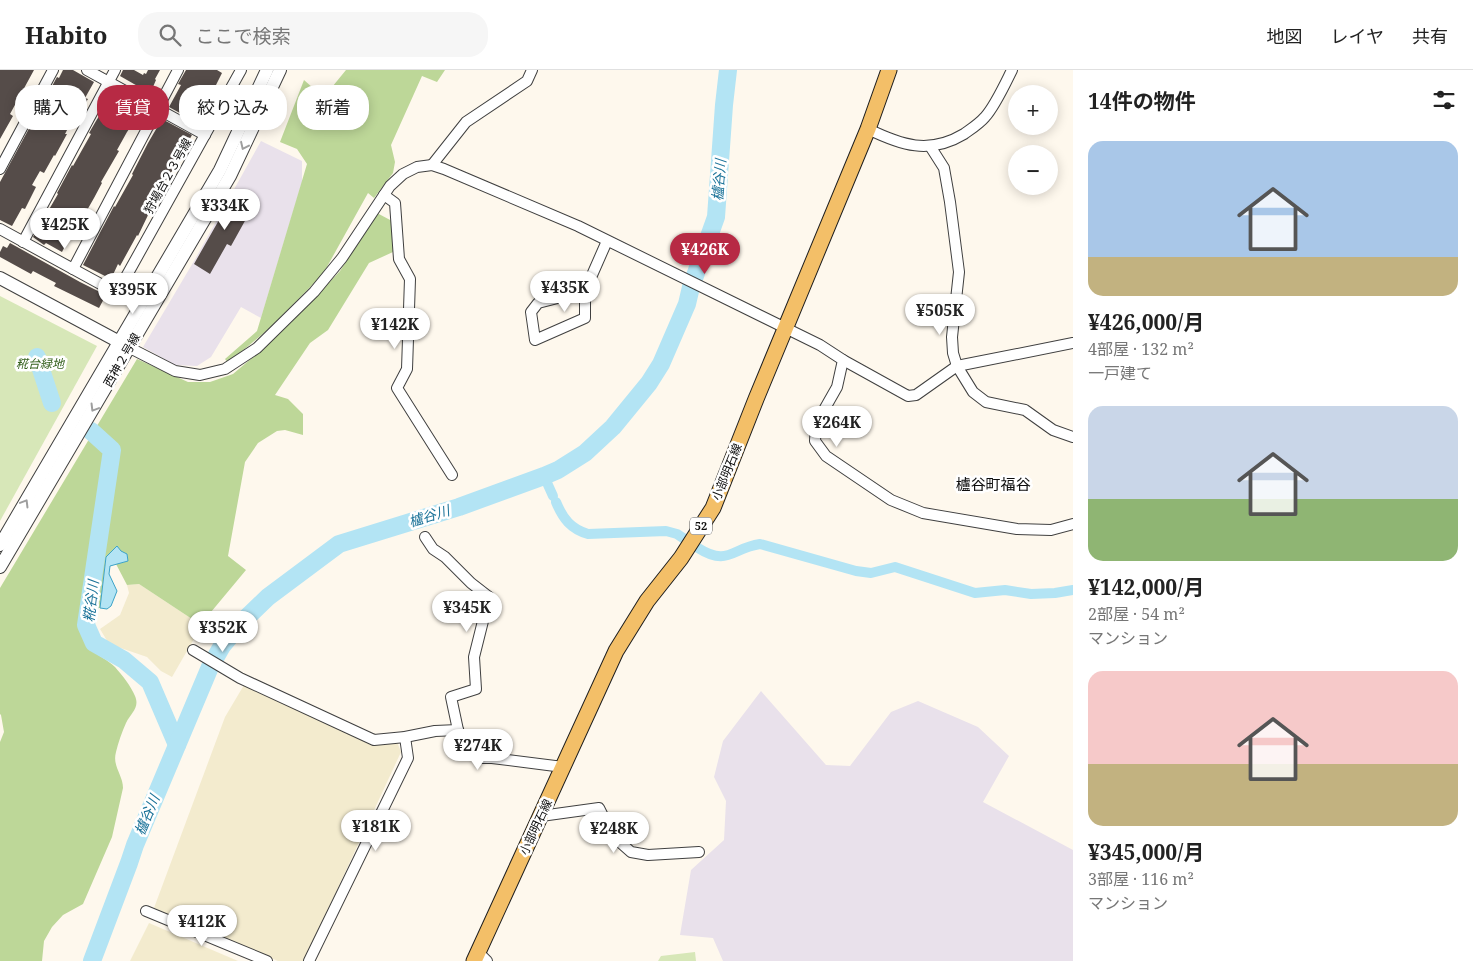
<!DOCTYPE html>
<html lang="ja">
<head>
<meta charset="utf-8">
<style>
	body { margin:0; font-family:"Noto Serif","Noto Sans JP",serif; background:#f6f6f6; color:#222; height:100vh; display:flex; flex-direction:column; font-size:19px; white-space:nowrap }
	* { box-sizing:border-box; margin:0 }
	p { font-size:16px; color:#767676 }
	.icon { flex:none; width:28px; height:28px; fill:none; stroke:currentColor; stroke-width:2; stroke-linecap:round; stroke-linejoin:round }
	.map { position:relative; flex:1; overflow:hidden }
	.details { display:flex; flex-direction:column; background:#fff; width:400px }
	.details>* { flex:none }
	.top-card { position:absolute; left:15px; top:15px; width:475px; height:45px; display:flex; gap:10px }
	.buttons { position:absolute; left:1008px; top:15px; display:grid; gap:10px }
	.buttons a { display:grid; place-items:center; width:50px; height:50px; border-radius:50%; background:#fff; box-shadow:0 2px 12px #0003; font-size:25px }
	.price { position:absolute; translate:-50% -42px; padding:0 11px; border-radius:18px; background:#fff; color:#222; font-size:16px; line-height:32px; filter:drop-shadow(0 1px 2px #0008) }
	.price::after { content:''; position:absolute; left:50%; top:30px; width:15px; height:11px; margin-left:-8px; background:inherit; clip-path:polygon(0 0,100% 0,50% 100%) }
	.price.current { background:#b72a44; color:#fff }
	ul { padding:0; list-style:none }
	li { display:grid; align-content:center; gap:10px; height:265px; padding:0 15px }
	li span { display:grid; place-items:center; height:155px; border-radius:15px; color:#555 }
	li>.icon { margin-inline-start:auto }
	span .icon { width:90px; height:90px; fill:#fffc; stroke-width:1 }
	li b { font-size:21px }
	h2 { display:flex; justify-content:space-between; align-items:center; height:60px; padding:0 15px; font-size:21px }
	.tag { padding:0 18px; border-radius:20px; background:#fff; box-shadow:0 2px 12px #0003; font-size:18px; line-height:45px }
	.tag.current { background:#b72a44; color:#fff }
	header { display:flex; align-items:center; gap:30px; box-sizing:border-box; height:70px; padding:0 25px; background:#fff; border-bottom:1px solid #e0e0e0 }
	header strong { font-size:24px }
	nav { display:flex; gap:28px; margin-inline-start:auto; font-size:18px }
	.search { width:350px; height:45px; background:#f6f6f6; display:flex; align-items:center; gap:12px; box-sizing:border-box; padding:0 18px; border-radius:20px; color:#767676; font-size:19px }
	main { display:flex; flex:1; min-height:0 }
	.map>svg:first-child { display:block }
</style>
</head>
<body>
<header>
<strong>Habito</strong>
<div class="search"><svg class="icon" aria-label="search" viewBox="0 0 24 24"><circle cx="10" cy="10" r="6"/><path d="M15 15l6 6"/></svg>ここで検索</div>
<nav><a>地図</a><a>レイヤ</a><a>共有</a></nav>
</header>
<main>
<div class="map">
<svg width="1073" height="891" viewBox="0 0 1073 891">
	<rect width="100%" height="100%" fill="#fef8ed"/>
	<!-- industrial -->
	<g fill="#e9e1eb">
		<path d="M261 71 302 91V112L261 248 241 237 211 287 197 296 175 295 143 277 194 191Z"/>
		<path d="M761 621 826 695 850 696 891 642 918 631 978 657 1009 686 983 732 1073 780V891H723L713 868 680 865 691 800 724 770 726 731 714 707 723 671Z"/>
	</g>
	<!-- farmland -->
	<g fill="#f3ebce">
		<path d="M139 514 192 549 206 548 172 607 161 601 147 587 109 574 100 559 120 545 129 523 127 515Z"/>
		<path d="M244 615 373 673 397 672 401 682 304 891H278L154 838 225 647Z"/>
		<path d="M149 853 238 891H130Z"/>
	</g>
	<!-- green -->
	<g fill="#d7e7b8">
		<path d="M0 226 97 276 0 451Z"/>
		<path d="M695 882 696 891H658L661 886Z"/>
	</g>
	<!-- forest -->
	<g fill="#bdd798">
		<path d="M346 0H445L437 12 422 6 391 75 395 92 393 103 374 128 368 123 323 204 272 256 228 293 225 289 257 261 307 94 297 79 280 72 304 10 313 18 328 22Z"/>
		<path d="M377 143 392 151 393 182 369 193 328 260 310 273 275 325 288 329 303 344V365L285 360 277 361 258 373 245 392 228 486 246 500 206 548 192 549 139 514 127 515 116 494 128 491 117 476 106 487 100 538 85 539C81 553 80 567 91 579 98 586 108 590 115 597 122 605 131 616 135 626 140 638 131 643 126 653 122 662 118 673 116 682 112 696 123 705 123 718L112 767 83 834 63 845 52 857 44 871 42 891H0V672L4 662 1 645 0 644V518L137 289 188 312H210L233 304 267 275 302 241 340 201Z"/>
	</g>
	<!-- water -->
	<path fill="#b3e4f4" stroke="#3da3c8" d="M117 476 121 481 127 484 128 491 110 496 109 504 117 521 111 536 107 539 100 538 106 487Z"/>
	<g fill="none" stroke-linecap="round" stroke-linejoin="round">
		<!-- canal -->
		<g stroke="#b3e4f4" stroke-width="10">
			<path d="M544 406 553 426"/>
			<path d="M556 432C563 449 571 459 588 464L666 461 677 464 686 470"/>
			<path d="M698 478C728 497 732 478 760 474L856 501 871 503 895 497 975 523 1005 520 1031 524 1055 523 1073 520"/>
		</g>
		<!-- river -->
		<g stroke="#b3e4f4" stroke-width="18">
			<path d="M37 287 52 333"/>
			<path d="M91 361 112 380 86 555 94 573 124 590 150 612 177 675"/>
			<path d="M92 891 129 793 135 775 210 597 222 576 243 551 268 527 339 474 459 437 544 406 558 400 585 383 613 357 649 313 661 294 687 234 691 217 716 147 724 35 728 0"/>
		</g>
	</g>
	<!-- building -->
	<g fill="#554c49">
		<path d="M0 0H34L10 44 13 46 0 69Z"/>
		<path d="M63 0H73L94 12 85 28 88 29 83 37 80 35 65 64H67L55 86 54 85 44 103 40 101 32 115 36 117 25 139 22 138 12 156 0 150V112L57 7 59 8Z"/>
		<path d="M123 0H134L143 5 144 3 146 4 148 0H160L155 9 156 10 149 26 140 21 141 18 120 6Z"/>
		<path d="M186 0H217L222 3 214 19 216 20 203 44 206 46 202 53 199 52 198 53 169 37 181 15 178 14Z"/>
		<path d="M114 22 143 39 127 62 117 80 119 81 101 112 102 113 94 128 86 142 85 141 78 152H77L62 182 46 173 44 175 33 167 58 124 57 123 72 95 73 96 91 64 89 63 96 51Z"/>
		<path d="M162 49 192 65 184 79 186 80 180 91 179 90 160 120 138 166 137 165 120 196 118 194 111 209 83 195 114 136 115 137 133 105 132 104 148 73Z"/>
		<path d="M236 120 256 131 231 176 227 174 210 204 194 194Z"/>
		<path d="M10 173 80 212 106 225 99 238 54 216 56 213 33 201 31 204 0 187V182L3 176 7 178Z"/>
	</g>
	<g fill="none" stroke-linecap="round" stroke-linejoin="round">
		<!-- minor casing -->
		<g stroke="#404040" stroke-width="12">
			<g id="minor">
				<path d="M87 0 205 65"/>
				<path d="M868 59C901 75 929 85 964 64 971 59 979 54 985 47 995 36 1005 14 1012 0"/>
				<path d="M930 76 944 98 950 132 959 202 952 267 953 283 957 296 973 322 986 332 1025 340 1053 360 1073 367"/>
				<path d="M432 95 466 52 527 11 532 0"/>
				<path d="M0 99 53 0"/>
				<path d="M384 125 395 133 399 189 410 209 407 299 397 318 452 405"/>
				<path d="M0 159 117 223 241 0"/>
				<path d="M23 172 115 0"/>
				<path d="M73 199 178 0"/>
				<path d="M585 221 538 233 531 242 535 270 585 248V221L607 171"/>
				<path d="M130 278 175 301 200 305 225 299 257 278 314 222 342 188 390 116 403 104 417 97 432 95 444 99 578 156 820 275 843 290 837 317 816 354 815 371 826 386 891 430 923 443 1017 459 1051 460 1073 454"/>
				<path d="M843 290 908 326 916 325 957 296 1073 273"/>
				<path d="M425 467 433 479 445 487 471 513 489 527 474 587 476 619 451 627 458 660"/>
				<path d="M193 580 240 608 374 670 405 667 435 661 458 660 467 678 478 688H492L563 697"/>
				<path d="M541 746 599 738 613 766 631 782 648 785 699 782"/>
				<path d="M146 841 267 891"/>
				<path d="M478 882 487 891"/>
				<path d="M309 891 408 688 405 667"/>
			</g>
		</g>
		<!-- tertiary casing -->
		<g stroke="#404040" stroke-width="14">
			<g id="tertiary">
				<path d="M0 208 125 275"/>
				<path d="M0 475 220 100 267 0"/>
				<path d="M0 497 230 106 280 0"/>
			</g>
		</g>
		<!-- primary casing -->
		<g stroke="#1e1e1e" stroke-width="17">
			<path id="primary" d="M474 891 616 581 647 531 681 488 713 438 756 329 868 59 889 0"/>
		</g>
		<!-- minor -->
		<use href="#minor" stroke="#fff" stroke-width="10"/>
		<!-- tertiary -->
		<use href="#tertiary" stroke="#fff" stroke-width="12"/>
		<!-- primary -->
		<use href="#primary" stroke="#f3bf68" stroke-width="15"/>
	</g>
	<!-- one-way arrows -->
	<defs><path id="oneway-chevron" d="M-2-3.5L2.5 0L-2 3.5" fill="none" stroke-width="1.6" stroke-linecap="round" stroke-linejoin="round" transform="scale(1.25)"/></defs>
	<g stroke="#9e9e9e">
		<use href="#oneway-chevron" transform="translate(244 76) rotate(115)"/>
		<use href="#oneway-chevron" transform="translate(94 338) rotate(121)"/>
		<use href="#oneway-chevron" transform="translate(25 433) rotate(-59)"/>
	</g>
	<g text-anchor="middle" stroke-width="5" stroke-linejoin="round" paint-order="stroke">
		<!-- shield labels -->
		<rect fill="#fff" stroke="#565656" stroke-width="1" x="690" y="447.5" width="22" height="17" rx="4"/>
		<g font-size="11" font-weight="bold" fill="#0d0d0d">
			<text x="701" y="460">52</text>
		</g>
		<!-- street labels -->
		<g font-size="12" fill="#0d0d0d" stroke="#fff">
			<text transform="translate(168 106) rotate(-61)" y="4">狩場台２３号線</text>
			<text transform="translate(122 290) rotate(-60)" y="4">西神２号線</text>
			<text transform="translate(727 402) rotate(-68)" y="4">小部明石線</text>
			<text transform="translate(536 757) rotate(-65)" y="4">小部明石線</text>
		</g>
		<!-- park labels -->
		<g font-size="12" font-style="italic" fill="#36621f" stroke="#fff">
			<text x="40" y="298">糀台緑地</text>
		</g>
		<!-- water labels -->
		<g font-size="14" font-style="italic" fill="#1b7399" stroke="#fff">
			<text transform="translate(719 110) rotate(-85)" y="5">櫨谷川</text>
			<text transform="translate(429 446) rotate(-17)" y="5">櫨谷川</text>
			<text transform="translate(91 531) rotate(-83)" y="5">糀谷川</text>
			<text transform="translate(147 745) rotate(-67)" y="5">櫨谷川</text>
		</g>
		<!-- quarter labels -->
		<g font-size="15" fill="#0d0d0d" stroke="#fff">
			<text x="993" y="420">櫨谷町福谷</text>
		</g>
	</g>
</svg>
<div class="buttons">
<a>+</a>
<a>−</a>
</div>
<b class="price" style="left:225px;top:161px">¥334K</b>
<b class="price" style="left:65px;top:180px">¥425K</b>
<b class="price current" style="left:705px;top:205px">¥426K</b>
<b class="price" style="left:565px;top:243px">¥435K</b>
<b class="price" style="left:133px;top:245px">¥395K</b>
<b class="price" style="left:940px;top:266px">¥505K</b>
<b class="price" style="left:395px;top:280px">¥142K</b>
<b class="price" style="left:837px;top:378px">¥264K</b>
<b class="price" style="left:467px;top:563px">¥345K</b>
<b class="price" style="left:223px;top:583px">¥352K</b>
<b class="price" style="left:478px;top:701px">¥274K</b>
<b class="price" style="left:376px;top:782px">¥181K</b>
<b class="price" style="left:614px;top:784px">¥248K</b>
<b class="price" style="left:202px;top:877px">¥412K</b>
<div class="top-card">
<a class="tag">購入</a>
<a class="tag current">賃貸</a>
<a class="tag">絞り込み</a>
<a class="tag">新着</a>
</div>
</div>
<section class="details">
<h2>14件の物件<svg class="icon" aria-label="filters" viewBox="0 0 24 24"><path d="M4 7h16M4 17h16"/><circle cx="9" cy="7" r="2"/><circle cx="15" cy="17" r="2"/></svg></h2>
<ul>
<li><span style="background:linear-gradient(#a9c7e8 75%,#c2b280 0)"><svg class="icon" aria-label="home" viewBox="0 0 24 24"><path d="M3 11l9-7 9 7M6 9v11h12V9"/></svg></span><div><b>¥426,000/月</b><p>4部屋 · 132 m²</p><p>一戸建て</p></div></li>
<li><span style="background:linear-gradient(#c9d6e8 60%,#8fb573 0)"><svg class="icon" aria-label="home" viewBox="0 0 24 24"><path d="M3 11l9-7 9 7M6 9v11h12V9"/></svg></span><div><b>¥142,000/月</b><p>2部屋 · 54 m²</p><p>マンション</p></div></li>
<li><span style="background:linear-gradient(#f6c9c9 60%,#c2b280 0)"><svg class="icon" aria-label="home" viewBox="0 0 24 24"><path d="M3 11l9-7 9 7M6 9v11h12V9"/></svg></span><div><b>¥345,000/月</b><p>3部屋 · 116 m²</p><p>マンション</p></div></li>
</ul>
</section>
</main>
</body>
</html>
